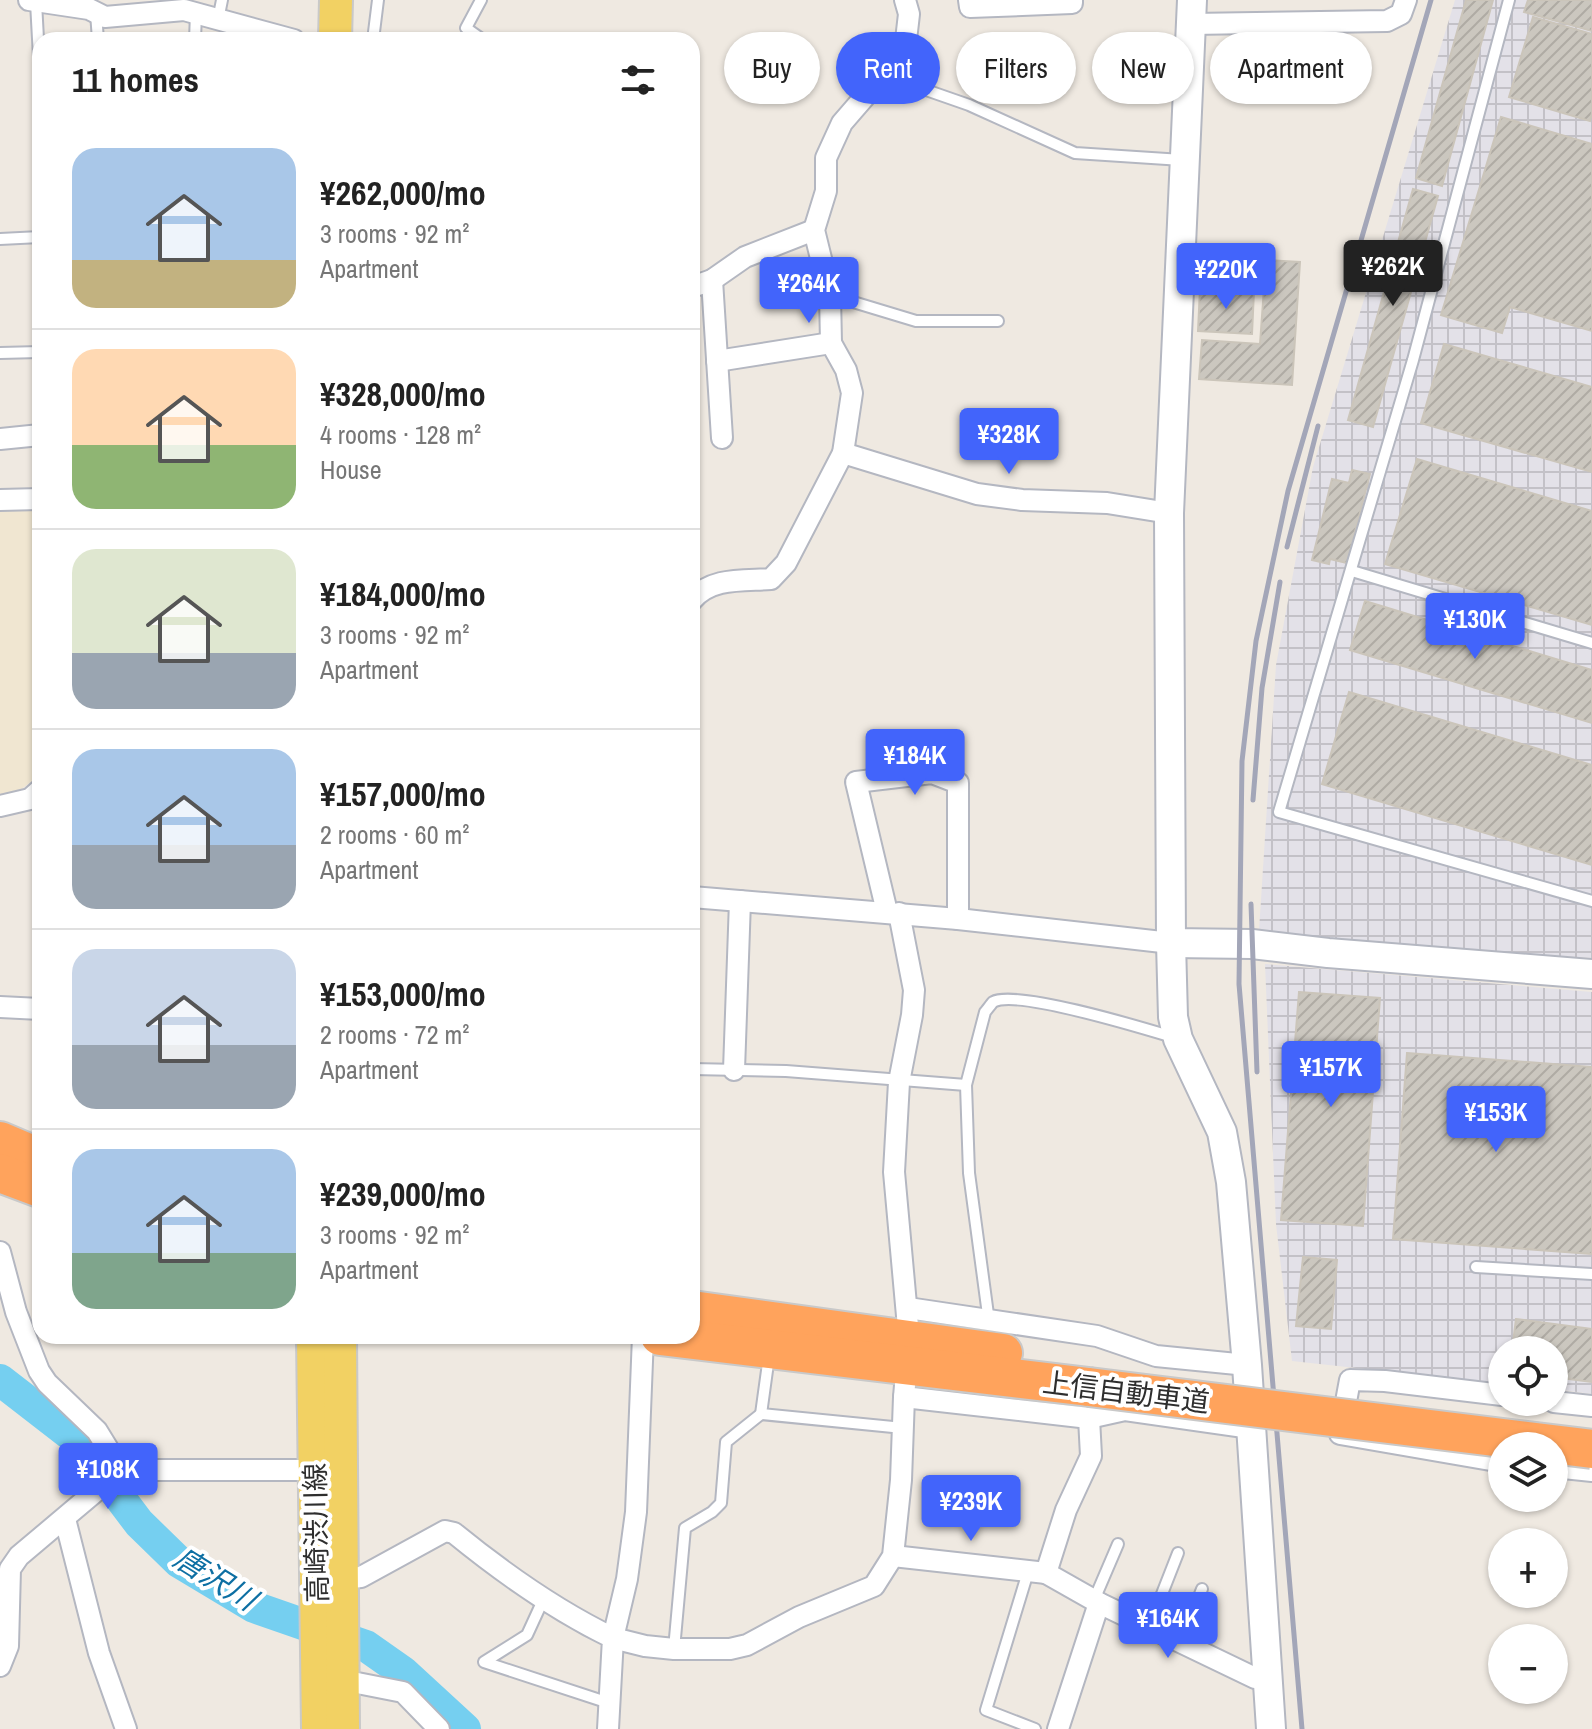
<!DOCTYPE html>
<html lang="en">
<head>
<meta charset="utf-8">
<style>
	body { margin:0; font-family:"Archivo Narrow","Noto Sans JP",sans-serif; background:#f2f2f2; color:#222; height:100vh; display:flex; flex-direction:column; font-size:30px; white-space:nowrap }
	* { box-sizing:border-box; margin:0 }
	p { font-size:26px; color:#767676 }
	.icon { flex:none; width:44px; height:44px; fill:none; stroke:currentColor; stroke-width:2; stroke-linecap:round; stroke-linejoin:round }
	.map { position:relative; flex:1; overflow:hidden }
	.side { position:absolute; left:32px; top:32px; width:668px; height:1312px; display:flex; flex-direction:column; background:#fff; border-radius:24px; box-shadow:0 2px 6px #0004 }
	.side>* { flex:none }
	.banner { position:absolute; left:724px; top:32px; width:748px; height:72px; display:flex; gap:16px }
	.controls { position:absolute; left:1488px; top:1336px; display:grid; gap:16px }
	.controls a { display:grid; place-items:center; width:80px; height:80px; border-radius:50%; background:#fff; box-shadow:0 2px 6px #0004; font-size:40px }
	.price { position:absolute; translate:-50% -68px; padding:0 18px; border-radius:8px; background:#4264fb; color:#fff; font-size:26px; line-height:52px; filter:drop-shadow(0 2px 4px #0008) }
	.price::after { content:''; position:absolute; left:50%; top:48px; width:24px; height:18px; margin-left:-12px; background:inherit; clip-path:polygon(0 0,100% 0,50% 100%) }
	.price.current { background:#222; color:#fff }
	ul { padding:0; list-style:none }
	li { display:flex; align-items:center; gap:24px; height:200px; padding:0 40px }
	li+li { border-top:2px solid #e0e0e0 }
	li span { display:grid; place-items:center; flex:none; width:224px; height:160px; border-radius:24px; color:#555 }
	li>.icon { margin-inline-start:auto }
	span .icon { width:96px; height:96px; fill:#fffc; stroke-width:1 }
	li b { font-size:34px }
	h2 { display:flex; justify-content:space-between; align-items:center; height:96px; padding:0 40px; font-size:34px }
	.pill { padding:0 28px; border-radius:36px; background:#fff; box-shadow:0 2px 6px #0004; font-size:28px; line-height:72px }
	.pill.current { background:#4264fb; color:#fff }
	.map>svg:first-child { display:block }
</style>
</head>
<body>
<div class="map">
<svg width="1592" height="1729" viewBox="0 0 1592 1729">
	<defs>
		<pattern id="industrial-grid" width="8" height="8" patternUnits="userSpaceOnUse" patternTransform="scale(2)"><rect width="8" height="8" fill="#e3e1e8"/><path d="M0 4h8M4 0v8" fill="none" stroke="#c3c1c7"/></pattern>
		<pattern id="building-hatch" width="6" height="6" patternUnits="userSpaceOnUse" patternTransform="scale(2)"><rect width="6" height="6" fill="#cbc7bf"/><path d="M-1 1l2-2M0 6l6-6M5 7l2-2" fill="none" stroke="#afaba4"/></pattern>
	</defs>
	<rect width="100%" height="100%" fill="#efe9e1"/>
	<!-- industrial -->
	<g fill="url(#industrial-grid)">
		<path d="M1455 0H1592V958L1332 945 1259 931 1276 665 1313 467Z"/>
		<path d="M1265 964 1592 992V1394L1554 1389V1350H1502V1384L1292 1361 1276 1224Z"/>
	</g>
	<!-- education -->
	<path fill="#f0e6d1" d="M0 507H40V775L16 793 0 796Z"/>
	<g fill="none" stroke-linecap="round" stroke-linejoin="round">
		<!-- river -->
		<path stroke="#75cff0" stroke-width="32" d="M0 1380 75 1438 139 1523 179 1562 254 1607 366 1646 403 1672 465 1729"/>
	</g>
	<!-- building -->
	<g fill="url(#building-hatch)" stroke="#cbc5ba" stroke-width="2">
		<path d="M1466 0H1493L1442 186 1416 178Z"/>
		<path d="M1528 0H1592V31L1524 12Z"/>
		<path d="M1533 17 1592 34V113L1590 121 1509 97Z"/>
		<path d="M1501 117 1592 144V331L1510 307 1502 333 1441 315Z"/>
		<path d="M1413 189 1438 196 1373 427 1348 420Z"/>
		<path d="M1266 260 1300 262 1292 385 1199 379 1202 340 1260 344Z"/>
		<path d="M1200 288 1254 291 1252 334 1198 331Z"/>
		<path d="M1444 344 1592 387V472L1421 423Z"/>
		<path d="M1417 459 1592 511V625L1385 564Z"/>
		<path d="M1352 470 1370 474 1347 563 1330 559 1329 564 1312 560 1332 479 1349 483Z"/>
		<path d="M1365 601 1592 670V723L1350 650Z"/>
		<path d="M1349 692 1592 765V865L1322 784Z"/>
		<path d="M1299 992 1380 998 1363 1226 1281 1220Z"/>
		<path d="M1407 1053 1592 1067V1254L1393 1239Z"/>
		<path d="M1303 1257 1337 1260 1331 1329 1296 1326Z"/>
		<path d="M1516 1319 1592 1329V1382L1554 1377V1350H1512Z"/>
	</g>
	<g fill="none" stroke-linecap="round" stroke-linejoin="round">
		<!-- lane casing -->
		<g stroke="#b4b7c1" stroke-width="14">
			<g id="lane">
				<path d="M481 0 466 28 483 40"/>
				<path d="M1509 0 1413 360 1279 812 1592 901"/>
				<path d="M36 2 40 76"/>
				<path d="M96 13 98 40"/>
				<path d="M218 20 222 0"/>
				<path d="M195 40 196 13"/>
				<path d="M373 40 378 0"/>
				<path d="M883 75 969 105 1075 153 1182 160"/>
				<path d="M0 239 40 237"/>
				<path d="M830 295 916 321H998"/>
				<path d="M0 353 40 352"/>
				<path d="M1352 571 1592 643"/>
				<path d="M692 1069 786 1071 966 1085"/>
				<path d="M1476 1267 1592 1274"/>
				<path d="M989 1322 969 1173 966 1085 985 1012C986 1011 992 1003 993 1002 1016 989 1146 1029 1176 1038"/>
				<path d="M769 1356 761 1414 903 1428"/>
				<path d="M1028 1572 986 1710 1035 1729"/>
				<path d="M544 1598 527 1635 484 1662 609 1703"/>
				<path d="M1094 1600 1118 1544"/>
				<path d="M1149 1627 1178 1553"/>
				<path d="M1181 1642 1202 1589"/>
				<path d="M674 1649 685 1528 712 1512 721 1503 726 1442 761 1414"/>
			</g>
		</g>
		<!-- street casing -->
		<g stroke="#b4b7c1" stroke-width="24">
			<g id="street">
				<path d="M29 0 89 9 105 17 184 10 294 40"/>
				<path d="M969 0 970 7 1072 3V0"/>
				<path d="M1191 24 1387 21 1401 14 1406 0"/>
				<path d="M712 280 722 438"/>
				<path d="M692 287 712 280 745 257 814 230"/>
				<path d="M717 361 831 343"/>
				<path d="M0 439 40 435"/>
				<path d="M843 453 977 494 1022 500 1107 503 1169 513"/>
				<path d="M0 500 40 499"/>
				<path d="M692 600C711 577 743 581 771 579L786 563 843 453 852 393 846 370 831 343 830 295 814 230 826 191V158L842 123 887 71 906 40 909 14 905 0"/>
				<path d="M0 806 30 799 40 790"/>
				<path d="M692 897 958 919 1171 943"/>
				<path d="M887 912 856 782 932 773 958 783V919"/>
				<path d="M899 913 914 990 912 1015 899 1082 894 1172 909 1338 904 1397 1089 1418 1125 1410 1251 1428"/>
				<path d="M0 1007 40 1009"/>
				<path d="M734 1070 740 901"/>
				<path d="M0 1252 16 1312 39 1371 47 1383 97 1431 121 1470"/>
				<path d="M908 1308 1097 1336 1156 1356 1247 1365"/>
				<path d="M643 1336 636 1512 627 1579 613 1638 645 1646 674 1649H730L747 1645 799 1617 874 1586 893 1556 901 1480 904 1397"/>
				<path d="M1502 1395 1385 1381 1350 1380 1340 1434 1502 1462"/>
				<path d="M1554 1402 1592 1406"/>
				<path d="M1554 1467 1592 1471"/>
				<path d="M65 1519 99 1653 126 1729"/>
				<path d="M893 1556 1046 1573"/>
				<path d="M342 1579 361 1577 445 1531 454 1533C503 1573 555 1610 613 1638L608 1729"/>
				<path d="M1099 1603 1255 1678"/>
				<path d="M0 1666 8 1646 10 1569 19 1556 121 1470H315"/>
				<path d="M342 1680 403 1692 439 1729"/>
				<path d="M1058 1729 1099 1603 1046 1573 1066 1510 1091 1456 1089 1418"/>
			</g>
		</g>
		<!-- secondary casing -->
		<g stroke="#b4b7c1" stroke-width="32">
			<g id="secondary">
				<path d="M1192 0 1169 513 1171 943 1252 944 1328 953 1592 974"/>
				<path d="M1171 943 1173 1017 1178 1039 1222 1132 1231 1182 1247 1365 1271 1729"/>
			</g>
		</g>
		<!-- primary casing -->
		<g stroke="#c9c9c9" stroke-width="36">
			<g id="primary">
				<path d="M335 40 336 0"/>
				<path d="M313 1336 318 1729"/>
				<path d="M340 1336 343 1729"/>
			</g>
		</g>
		<!-- highway casing -->
		<g stroke="#c9c9c9" stroke-width="42">
			<g id="highway">
				<path d="M0 1141 40 1158"/>
				<path d="M0 1173 40 1188"/>
				<path d="M692 1310 1003 1353"/>
				<path d="M660 1336 1089 1387"/>
			</g>
		</g>
		<!-- lane -->
		<use href="#lane" stroke="#fff" stroke-width="10"/>
		<!-- street -->
		<use href="#street" stroke="#fff" stroke-width="20"/>
		<!-- secondary -->
		<use href="#secondary" stroke="#fff" stroke-width="28"/>
		<!-- primary -->
		<use href="#primary" stroke="#f2d163" stroke-width="32"/>
		<!-- highway -->
		<use href="#highway" stroke="#ffa35c" stroke-width="38"/>
		<!-- rail -->
		<g stroke="#a3a6b8" stroke-width="5">
			<path d="M1287 547 1318 426"/>
			<path d="M1253 800 1262 688 1280 582"/>
			<path d="M1251 904 1257 1072"/>
			<path d="M1302 1729 1239 984 1242 761 1256 641 1288 491 1431 0"/>
		</g>
		<!-- highway-bridge casing -->
		<g stroke="#c9c9c9" stroke-width="42" stroke-linecap="butt">
			<path id="highway-bridge" d="M1089 1387 1592 1449"/>
		</g>
		<!-- highway-bridge -->
		<use href="#highway-bridge" stroke="#ffa35c" stroke-width="38"/>
	</g>
	<g text-anchor="middle" stroke-width="8" stroke-linejoin="round" paint-order="stroke">
		<!-- street labels -->
		<g font-size="28" fill="#2e2e2e" stroke="#fff">
			<text transform="translate(1126 1392) rotate(7)" y="10">上信自動車道</text>
			<text transform="translate(316 1533) rotate(-91)" y="10">高崎渋川線</text>
		</g>
		<!-- water labels -->
		<g font-size="30" font-style="italic" fill="#0d6fa3" stroke="#fff">
			<text transform="translate(215 1579) rotate(32)" y="10">唐沢川</text>
		</g>
	</g>
</svg>
<div class="controls">
<a><svg class="icon" aria-label="locate" viewBox="0 0 24 24"><circle cx="12" cy="12" r="6"/><path d="M12 2v4M12 18v4M2 12h4M18 12h4"/></svg></a>
<a><svg class="icon" aria-label="layers" viewBox="0 0 24 24"><path d="M12 4l9 5-9 5-9-5zM3 14l9 5 9-5"/></svg></a>
<a>+</a>
<a>−</a>
</div>
<b class="price current" style="left:1393px;top:308px">¥262K</b>
<b class="price" style="left:1226px;top:311px">¥220K</b>
<b class="price" style="left:809px;top:325px">¥264K</b>
<b class="price" style="left:1009px;top:476px">¥328K</b>
<b class="price" style="left:1475px;top:661px">¥130K</b>
<b class="price" style="left:915px;top:797px">¥184K</b>
<b class="price" style="left:1331px;top:1109px">¥157K</b>
<b class="price" style="left:1496px;top:1154px">¥153K</b>
<b class="price" style="left:108px;top:1511px">¥108K</b>
<b class="price" style="left:971px;top:1543px">¥239K</b>
<b class="price" style="left:1168px;top:1660px">¥164K</b>
<div class="banner">
<a class="pill">Buy</a>
<a class="pill current">Rent</a>
<a class="pill">Filters</a>
<a class="pill">New</a>
<a class="pill">Apartment</a>
</div>
<section class="side">
<h2>11 homes<svg class="icon" aria-label="filters" viewBox="0 0 24 24"><path d="M4 7h16M4 17h16"/><circle cx="9" cy="7" r="2"/><circle cx="15" cy="17" r="2"/></svg></h2>
<ul>
<li><span style="background:linear-gradient(#a9c7e8 70%,#c2b280 0)"><svg class="icon" aria-label="home" viewBox="0 0 24 24"><path d="M3 11l9-7 9 7M6 9v11h12V9"/></svg></span><div><b>¥262,000/mo</b><p>3 rooms · 92 m²</p><p>Apartment</p></div></li>
<li><span style="background:linear-gradient(#ffd9b3 60%,#8fb573 0)"><svg class="icon" aria-label="home" viewBox="0 0 24 24"><path d="M3 11l9-7 9 7M6 9v11h12V9"/></svg></span><div><b>¥328,000/mo</b><p>4 rooms · 128 m²</p><p>House</p></div></li>
<li><span style="background:linear-gradient(#dfe7d0 65%,#9aa5b1 0)"><svg class="icon" aria-label="home" viewBox="0 0 24 24"><path d="M3 11l9-7 9 7M6 9v11h12V9"/></svg></span><div><b>¥184,000/mo</b><p>3 rooms · 92 m²</p><p>Apartment</p></div></li>
<li><span style="background:linear-gradient(#a9c7e8 60%,#9aa5b1 0)"><svg class="icon" aria-label="home" viewBox="0 0 24 24"><path d="M3 11l9-7 9 7M6 9v11h12V9"/></svg></span><div><b>¥157,000/mo</b><p>2 rooms · 60 m²</p><p>Apartment</p></div></li>
<li><span style="background:linear-gradient(#c9d6e8 60%,#9aa5b1 0)"><svg class="icon" aria-label="home" viewBox="0 0 24 24"><path d="M3 11l9-7 9 7M6 9v11h12V9"/></svg></span><div><b>¥153,000/mo</b><p>2 rooms · 72 m²</p><p>Apartment</p></div></li>
<li><span style="background:linear-gradient(#a9c7e8 65%,#7fa58c 0)"><svg class="icon" aria-label="home" viewBox="0 0 24 24"><path d="M3 11l9-7 9 7M6 9v11h12V9"/></svg></span><div><b>¥239,000/mo</b><p>3 rooms · 92 m²</p><p>Apartment</p></div></li>
</ul>
</section>
</div>
</body>
</html>
